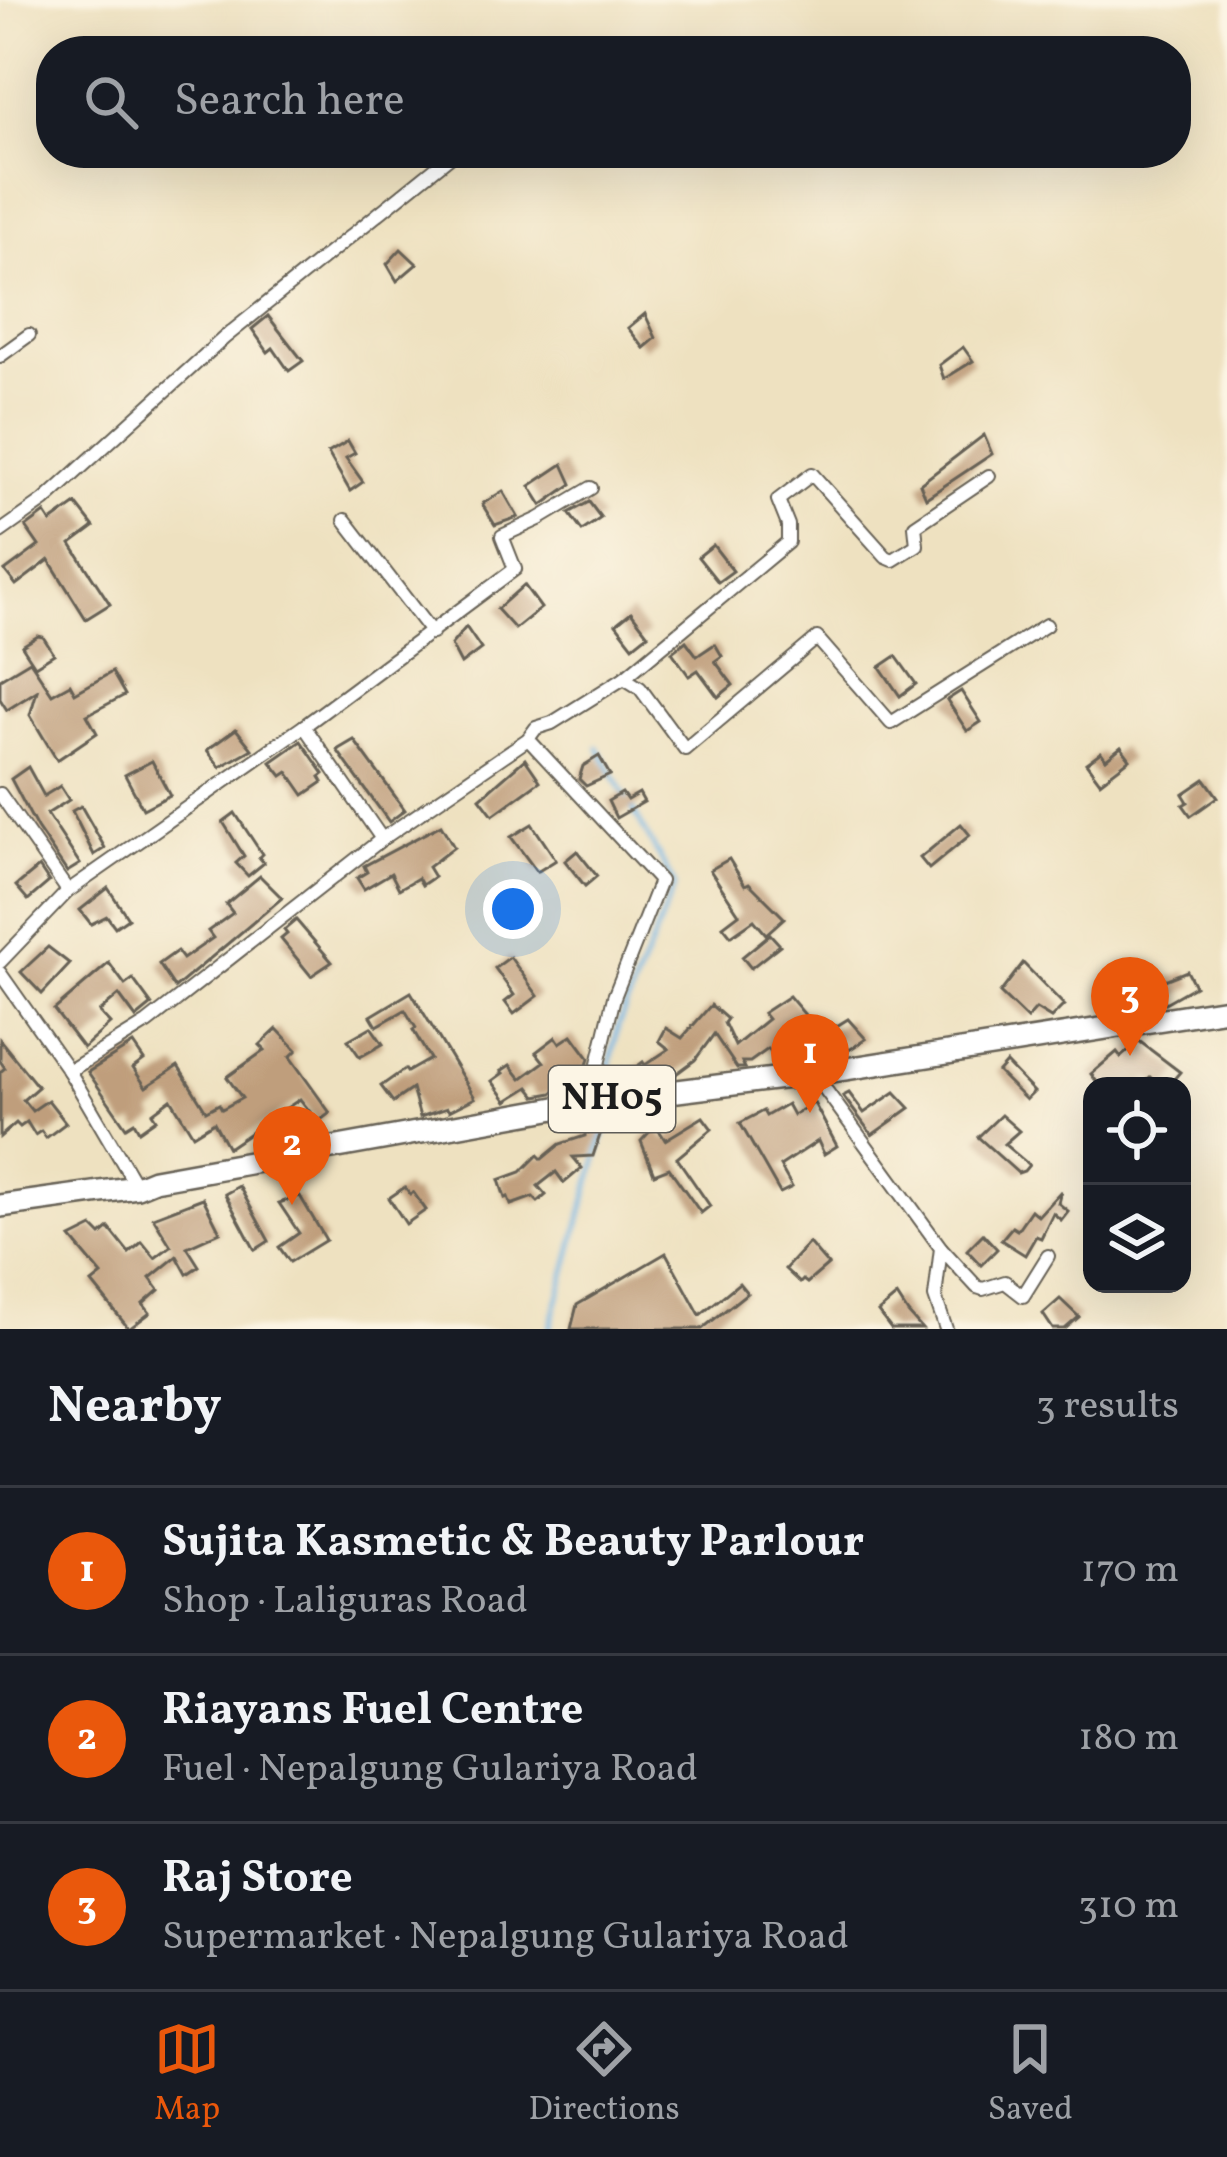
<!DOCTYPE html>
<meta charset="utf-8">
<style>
body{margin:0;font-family:Vollkorn,serif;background:#20242c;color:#f1f3f6}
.controls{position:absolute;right:36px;bottom:36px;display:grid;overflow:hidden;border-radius:24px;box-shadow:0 12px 48px #0002}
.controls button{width:108px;height:108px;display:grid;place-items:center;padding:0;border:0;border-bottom:3px solid #363941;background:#171b24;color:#f1f3f6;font:60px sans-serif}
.you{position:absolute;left:513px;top:909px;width:42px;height:42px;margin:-30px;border:9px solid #fff;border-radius:50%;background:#1a73e8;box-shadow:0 0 0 18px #1a73e833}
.badge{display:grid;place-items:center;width:78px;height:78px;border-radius:50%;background:#ea580c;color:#fff;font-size:39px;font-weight:700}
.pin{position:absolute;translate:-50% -99px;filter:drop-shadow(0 3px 6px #0008)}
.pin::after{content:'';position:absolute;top:63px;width:42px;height:36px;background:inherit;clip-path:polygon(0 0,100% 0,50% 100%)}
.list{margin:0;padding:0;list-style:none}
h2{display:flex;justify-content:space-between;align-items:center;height:156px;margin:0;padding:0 48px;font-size:51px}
h2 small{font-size:39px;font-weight:400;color:#9ea1a6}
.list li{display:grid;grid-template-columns:78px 1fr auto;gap:36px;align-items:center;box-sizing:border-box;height:168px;padding:0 48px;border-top:3px solid #363941}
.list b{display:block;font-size:45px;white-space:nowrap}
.list p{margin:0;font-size:39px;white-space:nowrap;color:#9ea1a6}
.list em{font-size:39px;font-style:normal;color:#9ea1a6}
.icon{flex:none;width:66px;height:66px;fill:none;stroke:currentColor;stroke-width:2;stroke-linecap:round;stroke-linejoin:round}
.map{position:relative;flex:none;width:1227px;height:1329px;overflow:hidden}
.search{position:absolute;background:#171b24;box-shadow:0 12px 48px #0002;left:36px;right:36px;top:36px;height:132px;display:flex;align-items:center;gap:30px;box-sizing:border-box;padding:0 42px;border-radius:48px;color:#9ea1a6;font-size:45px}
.sheet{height:660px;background:#171b24}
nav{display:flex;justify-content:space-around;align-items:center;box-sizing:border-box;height:168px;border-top:3px solid #363941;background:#171b24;font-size:33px;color:#9ea1a6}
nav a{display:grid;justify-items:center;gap:6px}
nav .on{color:#ea580c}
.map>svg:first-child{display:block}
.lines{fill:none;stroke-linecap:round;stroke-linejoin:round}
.stream{stroke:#6db4e4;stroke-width:4.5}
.building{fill:#bf9e7b}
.minor-casing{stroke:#666155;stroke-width:16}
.primary-casing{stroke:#666155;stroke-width:26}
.minor{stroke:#fff;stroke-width:12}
.primary{stroke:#fff;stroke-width:21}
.labels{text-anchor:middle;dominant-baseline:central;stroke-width:9;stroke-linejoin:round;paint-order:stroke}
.shield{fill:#fcf5e5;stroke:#5f5d58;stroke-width:3}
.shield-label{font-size:39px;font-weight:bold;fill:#1c1c1c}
</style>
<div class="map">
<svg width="1227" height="1329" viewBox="0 0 1227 1329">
<rect width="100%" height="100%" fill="#fcf5e5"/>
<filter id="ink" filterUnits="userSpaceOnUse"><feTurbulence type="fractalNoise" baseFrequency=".00833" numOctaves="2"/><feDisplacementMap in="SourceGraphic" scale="24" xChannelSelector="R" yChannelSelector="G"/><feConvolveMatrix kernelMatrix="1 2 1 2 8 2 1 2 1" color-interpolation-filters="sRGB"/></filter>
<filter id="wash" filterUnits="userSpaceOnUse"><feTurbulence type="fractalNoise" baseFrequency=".004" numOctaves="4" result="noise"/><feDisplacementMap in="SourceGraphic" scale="48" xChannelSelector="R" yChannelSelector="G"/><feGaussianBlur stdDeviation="2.7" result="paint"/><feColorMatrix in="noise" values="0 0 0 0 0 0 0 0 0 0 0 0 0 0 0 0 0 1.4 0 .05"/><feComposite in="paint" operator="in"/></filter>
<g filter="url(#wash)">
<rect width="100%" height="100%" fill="#eee1c0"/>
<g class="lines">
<g class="stream">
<polyline points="598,747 675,885 618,1026 605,1091"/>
<polyline points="550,1329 607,1122"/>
</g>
</g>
<g id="blocks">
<g class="building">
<polygon points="401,249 417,264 397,281 387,264"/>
<polygon points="645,314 656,338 644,348 628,328"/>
<polygon points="268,316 303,361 289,371 273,348 268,352 252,329"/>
<polygon points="963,347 973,361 944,379 939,365"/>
<polygon points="984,435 992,454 926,498 920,484"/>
<polygon points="348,441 355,453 346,458 363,482 350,491 328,453"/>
<polygon points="563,464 572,484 542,505 530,486"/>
<polygon points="503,491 518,517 495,525 482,504"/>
<polygon points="589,502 601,518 582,531 569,513"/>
<polygon points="76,504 94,527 71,544 110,604 86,619 49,560 16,585 5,571 39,546 26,527 45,513 51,522"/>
<polygon points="713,545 733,571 718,582 698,557"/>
<polygon points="524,585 541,608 515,629 497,609"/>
<polygon points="631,612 648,634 633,646 616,624"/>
<polygon points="466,627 481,649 461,664 451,645"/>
<polygon points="38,636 43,637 54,654 35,666 22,646"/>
<polygon points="686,641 697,656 715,644 722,656 715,661 733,685 718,697 698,670 689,676 672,652"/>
<polygon points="896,656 916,684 900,696 880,667"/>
<polygon points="30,661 52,694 70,684 75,693 112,672 125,695 87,715 97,733 57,760 30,715 37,691 7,710 0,699 0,679"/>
<polygon points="961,691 981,722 967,731 947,700"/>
<polygon points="236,729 252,749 220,767 207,750"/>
<polygon points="354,740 405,810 389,822 337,750"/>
<polygon points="301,741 324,774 320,777 323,782 304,795 288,772 282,776 271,762"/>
<polygon points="1121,747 1130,759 1100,782 1086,763 1101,752 1106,759"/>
<polygon points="599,756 610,775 586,786 579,779 583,766"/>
<polygon points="525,759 540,781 493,815 480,798"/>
<polygon points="152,761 170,795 143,809 125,775"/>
<polygon points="28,767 44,796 60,786 69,800 47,814 80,864 67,872 37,828 11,779"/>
<polygon points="1205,779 1218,797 1191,816 1183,805 1188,802 1183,794"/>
<polygon points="622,793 627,800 639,793 644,802 616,818 608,801"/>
<polygon points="81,806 105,848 94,855 72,811"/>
<polygon points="235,813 262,854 259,857 264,863 248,876 236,863 244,856 223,822"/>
<polygon points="532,824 556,860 537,872 511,837"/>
<polygon points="961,824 970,835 929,869 920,858"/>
<polygon points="441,825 454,847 428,867 434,877 422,885 418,878 399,889 391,873 364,889 357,878 367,872 364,866"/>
<polygon points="577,851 597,876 585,886 565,861"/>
<polygon points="729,859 745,885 749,883 784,918 766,934 754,920 731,936 723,926 739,914 710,870"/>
<polygon points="39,867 49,882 28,900 16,886"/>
<polygon points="260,876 282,898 175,988 159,964 177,951 183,959 213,938 208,931 233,913 226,904"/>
<polygon points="108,888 128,918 115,927 107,916 91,924 80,910"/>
<polygon points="296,920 332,962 311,976 281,939 287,934 284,930"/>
<polygon points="770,934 780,945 751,968 742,957"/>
<polygon points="48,947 70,964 42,994 21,972"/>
<polygon points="510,957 538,996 514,1014 505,1002 514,995 495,968"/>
<polygon points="109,963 125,985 133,979 152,1005 136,1018 119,995 99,1012 110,1024 83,1048 54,1010"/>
<polygon points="1023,963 1064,1005 1051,1018 1036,1009 1027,1019 1000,993"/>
<polygon points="1187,971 1195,986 1165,1003 1160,994 1153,998 1147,987"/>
<polygon points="411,992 475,1098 449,1111 447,1108 420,1117 412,1089 393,1102 381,1086 405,1069 407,1072 430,1059 413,1030 416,1028 405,1010 377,1026 371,1016"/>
<polygon points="789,996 822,1035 848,1019 866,1039 849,1050 841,1038 797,1054 787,1041 772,1054 768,1049 750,1062 742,1062 745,1068 737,1068 714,1034 695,1060 672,1077 665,1073 646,1080 643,1076 627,1082 623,1077 643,1062 645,1065 669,1049 659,1041 666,1028 682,1038 711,1005 727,1019 724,1023 735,1046 768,1019 763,1013"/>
<polygon points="371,1027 383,1044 360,1057 348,1040"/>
<polygon points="277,1029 297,1050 290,1057 330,1113 318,1122 300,1099 228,1148 214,1122 193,1135 171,1099 152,1113 156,1119 139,1131 134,1122 126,1127 88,1072 133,1044 144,1060 133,1068 146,1087 178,1066 206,1111 219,1104 222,1109 242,1098 227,1077 265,1050 260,1045"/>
<polygon points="572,1035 589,1058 586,1069 552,1093 536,1096 529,1087 507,1101 492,1081 503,1073 501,1071 510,1065 521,1079 544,1062 536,1052 556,1037 560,1043"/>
<polygon points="0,1040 38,1087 23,1100 32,1111 48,1100 66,1123 46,1138 41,1131 35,1135 27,1122 20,1127 16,1123 0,1137 0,1072 5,1068 0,1061"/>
<polygon points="1139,1041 1180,1072 1168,1086 1160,1086 1150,1077 1140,1086 1100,1086 1091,1074 1117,1052 1121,1057"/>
<polygon points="1006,1063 1034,1092 1026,1100 998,1072"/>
<polygon points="895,1092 910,1108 872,1135 843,1096 849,1093 864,1113"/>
<polygon points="814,1103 837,1146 824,1154 818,1141 780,1166 792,1187 780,1193 740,1123 763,1111 766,1116 787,1104 793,1115"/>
<polygon points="1001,1115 1019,1131 1004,1144 1029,1165 1024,1171 1018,1173 978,1137"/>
<polygon points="703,1117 712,1129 677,1158 710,1206 701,1213 669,1168 654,1174 641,1141 656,1125 665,1140"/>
<polygon points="601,1132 593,1156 573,1157 582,1168 564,1183 556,1172 538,1186 546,1195 538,1202 533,1197 511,1205 508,1197 505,1198 499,1180 521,1172 538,1155 542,1159 560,1144 585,1136 585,1133"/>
<polygon points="239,1186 269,1241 255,1250 225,1194"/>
<polygon points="405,1187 410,1194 413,1192 426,1210 406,1224 389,1198"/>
<polygon points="1061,1191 1058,1203 1068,1211 1061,1220 1053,1213 1041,1238 1036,1236 1025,1255 1001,1240 1012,1227 1017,1230 1031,1210 1038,1216"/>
<polygon points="300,1196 326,1240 290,1262 279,1247 299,1233 279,1203"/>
<polygon points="203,1198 220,1232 187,1247 199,1266 187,1274 177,1256 150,1278 159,1290 143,1304 150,1313 129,1329 92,1283 102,1275 71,1238 93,1227 101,1235 109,1228 129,1253 142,1242 155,1258 171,1246 153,1217"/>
<polygon points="983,1234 997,1249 981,1265 967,1250"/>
<polygon points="809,1243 828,1265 807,1283 803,1280 800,1283 785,1269"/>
<polygon points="666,1253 700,1315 739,1283 747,1293 702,1329 571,1329 577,1305"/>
<polygon points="897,1296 908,1313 922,1329 891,1329 878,1312"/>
<polygon points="1060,1299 1079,1317 1065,1329 1053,1329 1043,1314"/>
</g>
</g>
</g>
<g filter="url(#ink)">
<use href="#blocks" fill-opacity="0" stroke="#666155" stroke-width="3"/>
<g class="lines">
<defs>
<g id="minor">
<polyline points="556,51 560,47"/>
<polyline points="0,356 29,335"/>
<polyline points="345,520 432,633"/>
<polyline points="0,532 44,501 224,338 454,153"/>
<polyline points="624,678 640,688 685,749 817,638 891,723 1046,625"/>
<polyline points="304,726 515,569 502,536 539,519 591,488"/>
<polyline points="528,739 536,728 552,723 624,678 788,542 788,525 778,500 812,474 886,557 893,560 917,545 915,526 989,476"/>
<polyline points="0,794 68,891"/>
<polyline points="0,962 68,891 304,726 382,839 528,739 660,881 614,997 589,1102"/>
<polyline points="0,973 69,1071 137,1187"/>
<polyline points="69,1071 147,1023 382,839"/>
<polyline points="814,1074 941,1248 935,1297 946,1329"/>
<polyline points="941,1248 977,1287 983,1289 1005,1282 1023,1296 1048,1256"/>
</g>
<polyline id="primary" points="0,1206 137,1187 154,1180 589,1102 814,1074 1227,1009"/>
</defs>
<use href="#minor" class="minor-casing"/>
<use href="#primary" class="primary-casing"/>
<use href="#minor" class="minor"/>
<use href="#primary" class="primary"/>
</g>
</g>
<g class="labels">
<rect class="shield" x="549" y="1066" width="126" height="66" rx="9"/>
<g class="shield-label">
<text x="612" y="1099">NH05</text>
</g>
</g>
</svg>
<div class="controls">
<button><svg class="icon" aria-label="locate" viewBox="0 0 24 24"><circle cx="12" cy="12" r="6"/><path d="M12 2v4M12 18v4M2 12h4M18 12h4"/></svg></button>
<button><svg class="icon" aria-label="layers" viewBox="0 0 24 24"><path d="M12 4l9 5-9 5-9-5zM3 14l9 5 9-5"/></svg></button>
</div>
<div class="you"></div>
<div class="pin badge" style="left:810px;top:1113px">1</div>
<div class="pin badge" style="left:292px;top:1205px">2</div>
<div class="pin badge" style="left:1130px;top:1056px">3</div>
<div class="search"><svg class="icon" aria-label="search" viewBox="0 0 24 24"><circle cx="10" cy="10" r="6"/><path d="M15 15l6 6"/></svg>Search here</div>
</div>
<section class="sheet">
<h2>Nearby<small>3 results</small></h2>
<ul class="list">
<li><span class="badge">1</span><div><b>Sujita Kasmetic &amp; Beauty Parlour</b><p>Shop · Laliguras Road</p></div><em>170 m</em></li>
<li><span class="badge">2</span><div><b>Riayans Fuel Centre</b><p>Fuel · Nepalgung Gulariya Road</p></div><em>180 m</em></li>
<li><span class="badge">3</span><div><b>Raj Store</b><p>Supermarket · Nepalgung Gulariya Road</p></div><em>310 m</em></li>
</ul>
</section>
<nav>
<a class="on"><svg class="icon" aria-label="map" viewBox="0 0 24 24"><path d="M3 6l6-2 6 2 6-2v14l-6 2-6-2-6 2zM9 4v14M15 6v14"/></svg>Map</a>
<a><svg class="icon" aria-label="directions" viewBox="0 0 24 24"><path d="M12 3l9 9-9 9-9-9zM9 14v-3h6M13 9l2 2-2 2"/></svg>Directions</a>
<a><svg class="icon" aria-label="saved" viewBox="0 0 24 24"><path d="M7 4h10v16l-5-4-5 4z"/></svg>Saved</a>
</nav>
